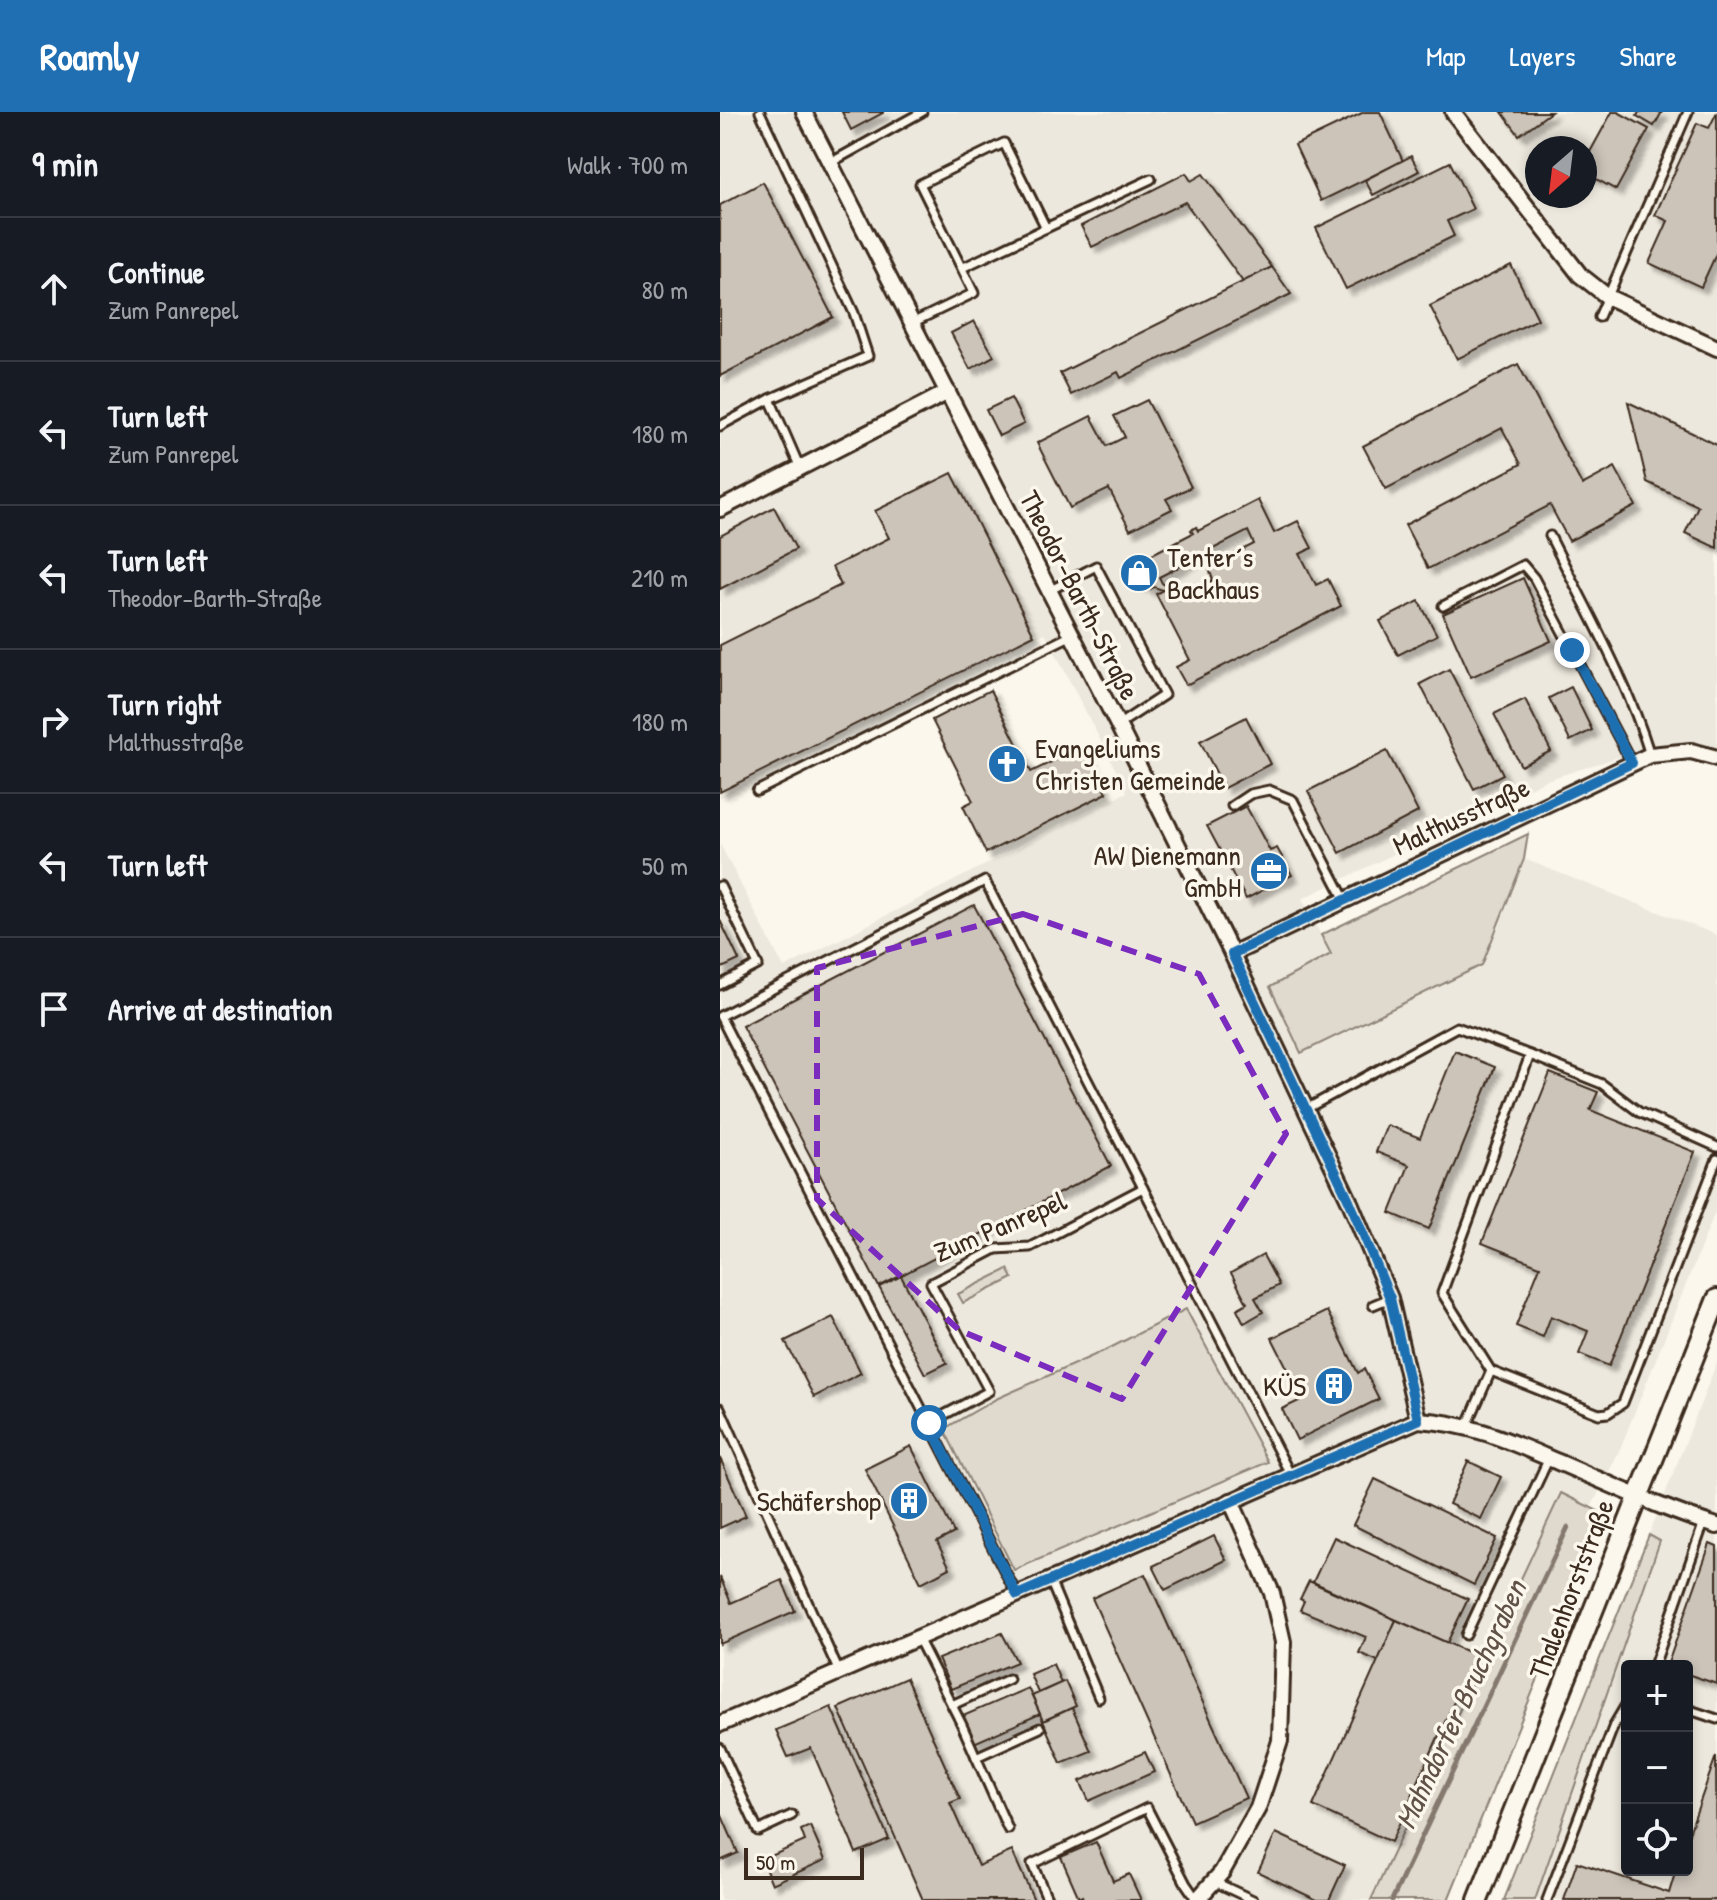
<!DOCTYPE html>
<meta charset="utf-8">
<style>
body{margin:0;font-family:"Patrick Hand",sans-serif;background:#242831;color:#f1f3f6}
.controls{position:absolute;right:24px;bottom:24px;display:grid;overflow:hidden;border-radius:8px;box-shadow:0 4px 12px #0003}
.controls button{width:72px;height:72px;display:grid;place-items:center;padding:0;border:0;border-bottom:2px solid #363941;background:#171b24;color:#f1f3f6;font:40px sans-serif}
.compass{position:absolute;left:805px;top:24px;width:72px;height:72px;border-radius:50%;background:#171b24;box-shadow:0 4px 12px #0003;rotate:208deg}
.scale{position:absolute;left:24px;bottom:20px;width:120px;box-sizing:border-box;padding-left:8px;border:4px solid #3b2a1e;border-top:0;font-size:22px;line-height:28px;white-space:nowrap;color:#3b2a1e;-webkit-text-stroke:6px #fbf7ec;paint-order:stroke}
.stop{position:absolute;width:24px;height:24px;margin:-18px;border:6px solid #1f6fb2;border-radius:50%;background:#fff}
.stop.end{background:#1f6fb2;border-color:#fff;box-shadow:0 2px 8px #0008}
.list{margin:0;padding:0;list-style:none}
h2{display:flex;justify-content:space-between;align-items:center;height:104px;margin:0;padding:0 32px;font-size:34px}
h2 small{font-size:26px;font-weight:400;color:#9ea1a6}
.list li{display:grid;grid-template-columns:52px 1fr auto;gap:24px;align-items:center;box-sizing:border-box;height:144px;padding:0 32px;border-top:2px solid #363941}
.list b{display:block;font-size:30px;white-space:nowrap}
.list p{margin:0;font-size:26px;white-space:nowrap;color:#9ea1a6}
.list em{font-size:26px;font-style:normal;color:#9ea1a6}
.icon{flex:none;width:44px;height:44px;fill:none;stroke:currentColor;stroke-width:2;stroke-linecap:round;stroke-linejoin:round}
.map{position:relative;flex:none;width:997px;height:1788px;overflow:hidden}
header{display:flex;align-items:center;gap:48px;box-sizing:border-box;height:112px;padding:0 40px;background:#1f6fb2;color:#fff}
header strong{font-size:38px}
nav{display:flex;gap:44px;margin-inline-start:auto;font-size:28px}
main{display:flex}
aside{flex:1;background:#171b24}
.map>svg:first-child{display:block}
.built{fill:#ede8dd;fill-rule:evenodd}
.green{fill:#dfd9ce;stroke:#8d8276;stroke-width:2}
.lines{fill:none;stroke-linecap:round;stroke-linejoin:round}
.stream{stroke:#85796d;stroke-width:5}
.building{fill:#ccc4b9;stroke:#3b2a1e;stroke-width:2;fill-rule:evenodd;filter:url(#shadow)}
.lane-casing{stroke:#3b2a1e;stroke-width:13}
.street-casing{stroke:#3b2a1e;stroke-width:20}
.secondary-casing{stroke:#3b2a1e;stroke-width:24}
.lane{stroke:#fbf7ec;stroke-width:7}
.street{stroke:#fbf7ec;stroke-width:14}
.secondary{stroke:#fbf7ec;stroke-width:18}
.route{stroke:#1f6fb2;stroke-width:10}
.marked{fill:none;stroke:#7b2cbf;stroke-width:6;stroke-dasharray:16 10;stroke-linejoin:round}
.labels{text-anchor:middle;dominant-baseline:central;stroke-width:7;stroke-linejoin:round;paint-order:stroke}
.poi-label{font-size:28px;fill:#3b2a1e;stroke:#fbf7ec;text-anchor:end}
.street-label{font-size:28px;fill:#3b2a1e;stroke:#fbf7ec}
.water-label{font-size:30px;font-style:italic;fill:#605246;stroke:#fbf7ec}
</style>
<header>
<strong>Roamly</strong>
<nav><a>Map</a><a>Layers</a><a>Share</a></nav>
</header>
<main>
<aside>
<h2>9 min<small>Walk · 700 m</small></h2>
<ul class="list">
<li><svg class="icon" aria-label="ahead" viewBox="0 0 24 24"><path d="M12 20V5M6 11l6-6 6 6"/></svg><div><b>Continue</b><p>Zum Panrepel</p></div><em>80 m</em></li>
<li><svg class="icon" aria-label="left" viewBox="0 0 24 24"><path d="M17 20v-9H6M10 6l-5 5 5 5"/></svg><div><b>Turn left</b><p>Zum Panrepel</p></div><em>180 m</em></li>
<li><svg class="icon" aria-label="left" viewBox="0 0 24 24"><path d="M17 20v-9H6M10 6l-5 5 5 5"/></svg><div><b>Turn left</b><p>Theodor-Barth-Straße</p></div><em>210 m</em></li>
<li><svg class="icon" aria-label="right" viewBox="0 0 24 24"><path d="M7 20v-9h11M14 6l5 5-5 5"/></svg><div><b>Turn right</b><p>Malthusstraße</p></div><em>180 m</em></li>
<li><svg class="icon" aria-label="left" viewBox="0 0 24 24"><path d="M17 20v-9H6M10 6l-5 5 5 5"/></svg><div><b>Turn left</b></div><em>50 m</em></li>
<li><svg class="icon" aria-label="arrive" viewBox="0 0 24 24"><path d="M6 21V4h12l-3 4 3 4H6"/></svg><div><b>Arrive at destination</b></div></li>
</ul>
</aside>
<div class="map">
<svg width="997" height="1788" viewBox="0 0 997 1788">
<defs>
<filter id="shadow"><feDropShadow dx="6" dy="6" stdDeviation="2" flood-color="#0004"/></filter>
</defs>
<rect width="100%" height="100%" fill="#fbf7ec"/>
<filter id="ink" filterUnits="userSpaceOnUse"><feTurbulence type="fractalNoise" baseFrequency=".0125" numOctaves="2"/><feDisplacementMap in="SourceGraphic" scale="16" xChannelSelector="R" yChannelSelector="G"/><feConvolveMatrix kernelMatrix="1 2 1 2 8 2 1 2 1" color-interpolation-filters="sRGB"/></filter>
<g filter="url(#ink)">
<g class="built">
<path d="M0 0H997V639L970 630 931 635 826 668 582 787 611 842 550 875 582 940 762 853 804 747 997 823V1095L900 1337 871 1396 841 1382 651 1788H0V732L64 856 407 680 325 521 0 686ZM817 36H865V84H817ZM466 1198 295 1458 276 1287 388 1237Z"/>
<path d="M997 1250V1788H815L940 1430 929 1423ZM907 1554H967V1758H907Z"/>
</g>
<g class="green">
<polygon points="808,722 804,747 762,853 581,941 550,875 611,842 601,823"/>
<polygon points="288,1157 293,1166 243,1191 238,1182"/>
<polygon points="466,1197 548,1350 294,1458 224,1317 276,1287 388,1237"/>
<path d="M841 1381 884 1402C869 1435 851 1457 847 1495L728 1788H651Z"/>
<polygon points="929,1423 940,1429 815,1788 784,1788"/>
</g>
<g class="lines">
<polyline class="stream" points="672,1788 848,1415"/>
</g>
<g class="building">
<polygon points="122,0 163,0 163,1 131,18"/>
<polygon points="644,0 660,0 683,49 601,89 575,33"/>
<polygon points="782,0 831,0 799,23"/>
<polygon points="892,0 898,0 929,17 896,78 865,61 865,49"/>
<polygon points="919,0 942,0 934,14 917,4"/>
<polygon points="997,0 997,140 981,175 929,151 948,109 935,103 977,11 989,16"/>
<polygon points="691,44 699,59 653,83 645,68"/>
<polygon points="730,50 753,97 727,109 734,124 626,177 596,116"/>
<polygon points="466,61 471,69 483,62 552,155 523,170 465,90 372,135 361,114"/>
<polygon points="43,70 113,205 0,264 0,93"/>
<polygon points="791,153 818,207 737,247 710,194"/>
<polygon points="552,155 571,182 401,266 398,260 351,283 340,261"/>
<polygon points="254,209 274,244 250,257 231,221"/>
<polygon points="798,252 862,373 895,355 916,394 849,429 830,393 708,457 685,413 801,352 782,316 666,377 643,334"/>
<polygon points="291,286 304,312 279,324 266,298"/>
<polygon points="427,288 471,375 446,387 452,397 410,418 389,377 350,396 317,331 371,304 387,334 405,325 394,304"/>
<polygon points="908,290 997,333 997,436 965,421 978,394 927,370"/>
<polygon points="232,361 314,523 0,680 0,533 121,473 112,455 169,426 155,399"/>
<path d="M538 388 554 421 578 409 592 436 580 442 596 473 608 467 621 494 466 573 456 555 470 548 436 482 443 478 434 475 428 478 425 472 420 474 409 454 473 421 471 418 476 415 478 419ZM528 419 534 432 495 452 489 439ZM484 442 493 468 462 484 442 471 439 465Z"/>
<polygon points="54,395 76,437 0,477 0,424"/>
<polygon points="803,466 831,529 751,565 723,502"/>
<polygon points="699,489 717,523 678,543 660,509"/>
<polygon points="729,557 783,662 754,677 700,572"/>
<polygon points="851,575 872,618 850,629 829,586"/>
<polygon points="270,578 311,660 364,634 387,681 266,741 243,694 253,689 212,608"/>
<polygon points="805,587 831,639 801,654 774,602"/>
<polygon points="526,605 550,652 504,676 480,629"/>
<polygon points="667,639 698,700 620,741 588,679"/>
<polygon points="526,694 550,739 557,736 572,763 526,787 487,714"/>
<polygon points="254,793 391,1054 159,1175 22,914"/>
<polygon points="0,808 19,848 0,857"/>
<polygon points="735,939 775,955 709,1117 670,1101 689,1053 656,1040 667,1013 700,1026"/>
<polygon points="830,961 878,980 870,998 975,1040 889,1254 859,1242 868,1219 831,1204 823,1225 796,1214 820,1154 762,1131"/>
<polygon points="543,1143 559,1173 535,1186 543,1200 524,1211 517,1197 527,1191 511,1161"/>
<polygon points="181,1164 227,1251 205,1262 159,1175"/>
<polygon points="607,1199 638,1261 644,1257 659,1287 577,1328 562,1297 583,1287 552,1226"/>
<polygon points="113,1205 141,1261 94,1285 65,1229"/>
<polygon points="191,1334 234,1421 217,1430 230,1456 201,1471 145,1357"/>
<polygon points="0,1346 26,1404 0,1416"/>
<polygon points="748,1349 781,1365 761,1407 729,1392"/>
<polygon points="655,1367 777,1426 754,1473 633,1413"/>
<polygon points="494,1424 506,1448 445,1478 433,1454"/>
<polygon points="614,1425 748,1487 727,1531 593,1470"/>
<polygon points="990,1432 997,1435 997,1572 967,1562 967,1554 947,1554"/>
<polygon points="425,1462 526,1686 472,1710 372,1486"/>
<polygon points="0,1465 11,1491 62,1468 75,1499 0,1532"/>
<polygon points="589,1469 676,1508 658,1549 639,1541 646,1525 580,1498 584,1489 580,1487"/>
<polygon points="676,1508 755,1543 671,1730 593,1694"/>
<polygon points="282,1521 297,1550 231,1577 218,1547"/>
<polygon points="333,1552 341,1571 318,1581 310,1562"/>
<polygon points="186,1566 240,1687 230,1691 258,1754 292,1739 314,1788 203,1788 118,1596"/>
<polygon points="345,1569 356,1594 323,1609 312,1584"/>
<polygon points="308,1576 320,1602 254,1631 243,1604"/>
<polygon points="111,1595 169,1727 136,1741 91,1636 68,1645 56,1618"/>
<polygon points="352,1596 371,1639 341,1651 323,1609"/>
<polygon points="425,1640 434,1660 369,1689 360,1669"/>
<polygon points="996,1644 997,1788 844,1788 857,1750 949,1781 956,1758 967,1758 967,1727"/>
<polygon points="0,1699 18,1741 0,1749"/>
<polygon points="90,1714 105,1748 52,1772 42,1748 85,1729 81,1718"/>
<polygon points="556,1721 625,1753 609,1788 597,1788 538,1760"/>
<polygon points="376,1730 393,1769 409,1762 421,1788 364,1788 362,1784 359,1786 341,1745"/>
</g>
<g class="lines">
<defs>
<g id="lane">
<polyline points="40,0 134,201 148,244 50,287"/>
<polyline points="110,51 202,0"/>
<polyline points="326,116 431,67"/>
<polyline points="879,205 968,0"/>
<polyline points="192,211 254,181 200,72 284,31 326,116 242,156"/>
<polyline points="0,314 50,287 80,356"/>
<path d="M830 424C865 495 907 567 930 643"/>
<polyline points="329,479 376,454 444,583 398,613"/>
<polyline points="723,494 803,453 814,466 912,651"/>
<polyline points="37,679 352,523"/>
<polyline points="512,694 530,682 549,678 573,688 625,788"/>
<polyline points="0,774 38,853 0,873"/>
<polyline points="586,997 737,915 810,943"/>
<polyline points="997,1035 919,1000 882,972 810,943 722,1181 771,1259 879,1302 888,1301 903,1291 997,1047"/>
<polyline points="653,1193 670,1186"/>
<polyline points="0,1296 119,1560"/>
<polyline points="209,1311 269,1279 211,1171 276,1137 310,1135 423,1076 570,1362"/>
<polyline points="747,1314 771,1259"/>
<polyline points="330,1468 379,1586"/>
<polyline points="297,1483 0,904 265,769 423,1076"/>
<polyline points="746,1523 829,1346"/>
<polyline points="198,1526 241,1611 288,1717"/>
<polyline points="934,1554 984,1410"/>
<polyline points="232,1593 289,1567"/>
<polyline points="967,1597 997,1607"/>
<polyline points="0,1636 38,1719 72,1703"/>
<polyline points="256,1645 320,1616"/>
<polyline points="493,1769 533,1788"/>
<polyline points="328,1788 312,1752 427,1696 466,1772 477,1788"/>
<polyline points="827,1788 894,1613 907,1591"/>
</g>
<g id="street">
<polyline points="84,0 398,613 512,842 629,1088 670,1186 698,1308"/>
<polyline points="733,0 860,163 888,185 997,236"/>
<polyline points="0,397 228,280"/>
<polyline points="512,842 930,643 971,639 997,646"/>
<path d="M0 1612 698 1308C751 1311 789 1329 838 1350 890 1372 942 1397 997 1414"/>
<polyline points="477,1788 502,1760 538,1696 560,1629 563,1530 552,1481 511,1389"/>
</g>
<polyline id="secondary" points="758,1788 997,1187"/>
</defs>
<use href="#lane" class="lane-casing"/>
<use href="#street" class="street-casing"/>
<use href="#secondary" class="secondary-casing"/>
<use href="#lane" class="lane"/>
<use href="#street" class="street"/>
<use href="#secondary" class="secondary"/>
</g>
</g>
<g class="lines" filter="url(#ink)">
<polyline class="route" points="209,1311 297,1483 698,1308 670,1186 629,1088 512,842 912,651 852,538"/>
</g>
<path class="marked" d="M303 802 479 862 566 1022 402 1287 239 1218 97 1087V856Z"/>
<defs>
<symbol id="shop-disc" viewBox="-11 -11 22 22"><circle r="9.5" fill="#1f6fb2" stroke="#fbf7ec"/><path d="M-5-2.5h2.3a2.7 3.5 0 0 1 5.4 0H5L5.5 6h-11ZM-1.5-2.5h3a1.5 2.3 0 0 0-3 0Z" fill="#fff"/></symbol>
<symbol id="church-disc" viewBox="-11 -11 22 22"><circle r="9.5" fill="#1f6fb2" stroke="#fbf7ec"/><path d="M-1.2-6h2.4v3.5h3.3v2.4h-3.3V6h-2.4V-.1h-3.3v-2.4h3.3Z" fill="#fff"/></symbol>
<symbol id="office-disc" viewBox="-11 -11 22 22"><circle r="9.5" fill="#1f6fb2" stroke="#fbf7ec"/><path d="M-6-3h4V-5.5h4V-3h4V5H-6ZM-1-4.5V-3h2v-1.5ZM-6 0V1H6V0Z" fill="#fff"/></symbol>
<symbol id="building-disc" viewBox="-11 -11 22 22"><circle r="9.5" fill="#1f6fb2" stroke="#fbf7ec"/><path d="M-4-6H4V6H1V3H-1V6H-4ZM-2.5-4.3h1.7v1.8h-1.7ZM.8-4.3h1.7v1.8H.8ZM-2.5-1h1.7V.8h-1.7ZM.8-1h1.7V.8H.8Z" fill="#fff"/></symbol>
</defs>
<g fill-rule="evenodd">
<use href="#shop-disc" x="397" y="439" width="44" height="44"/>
<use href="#church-disc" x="265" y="630" width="44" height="44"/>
<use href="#office-disc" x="527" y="737" width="44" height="44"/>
<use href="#building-disc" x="592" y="1252" width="44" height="44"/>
<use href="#building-disc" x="167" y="1367" width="44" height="44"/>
</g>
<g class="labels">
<g class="poi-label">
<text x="447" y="445" text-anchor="start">Tenter´s<tspan x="447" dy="32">Backhaus</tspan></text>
<text x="315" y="636" text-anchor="start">Evangeliums<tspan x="315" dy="32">Christen Gemeinde</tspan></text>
<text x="521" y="743">AW Dienemann<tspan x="521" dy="32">GmbH</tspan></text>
<text x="586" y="1274">KÜS</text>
<text x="161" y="1389">Schäfershop</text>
</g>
<g class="street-label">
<text transform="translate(360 483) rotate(63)">Theodor-Barth-Straße</text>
<text transform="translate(741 704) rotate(-25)">Malthusstraße</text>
<text transform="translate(280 1114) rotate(-23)">Zum Panrepel</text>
<text transform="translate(851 1477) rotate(-69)">Thalenhorststraße</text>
</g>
<g class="water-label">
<text transform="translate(740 1592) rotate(-65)">Mahndorfer Bruchgraben</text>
</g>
</g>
</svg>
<div class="controls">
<button>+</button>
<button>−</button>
<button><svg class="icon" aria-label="locate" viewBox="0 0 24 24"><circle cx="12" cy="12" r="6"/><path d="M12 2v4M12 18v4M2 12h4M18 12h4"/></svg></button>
</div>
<svg class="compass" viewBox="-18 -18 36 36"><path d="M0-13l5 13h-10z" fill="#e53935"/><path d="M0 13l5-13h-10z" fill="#9ea1a6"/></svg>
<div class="scale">50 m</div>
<div class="stop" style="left:209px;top:1311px"></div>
<div class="stop end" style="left:852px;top:538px"></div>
</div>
</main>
